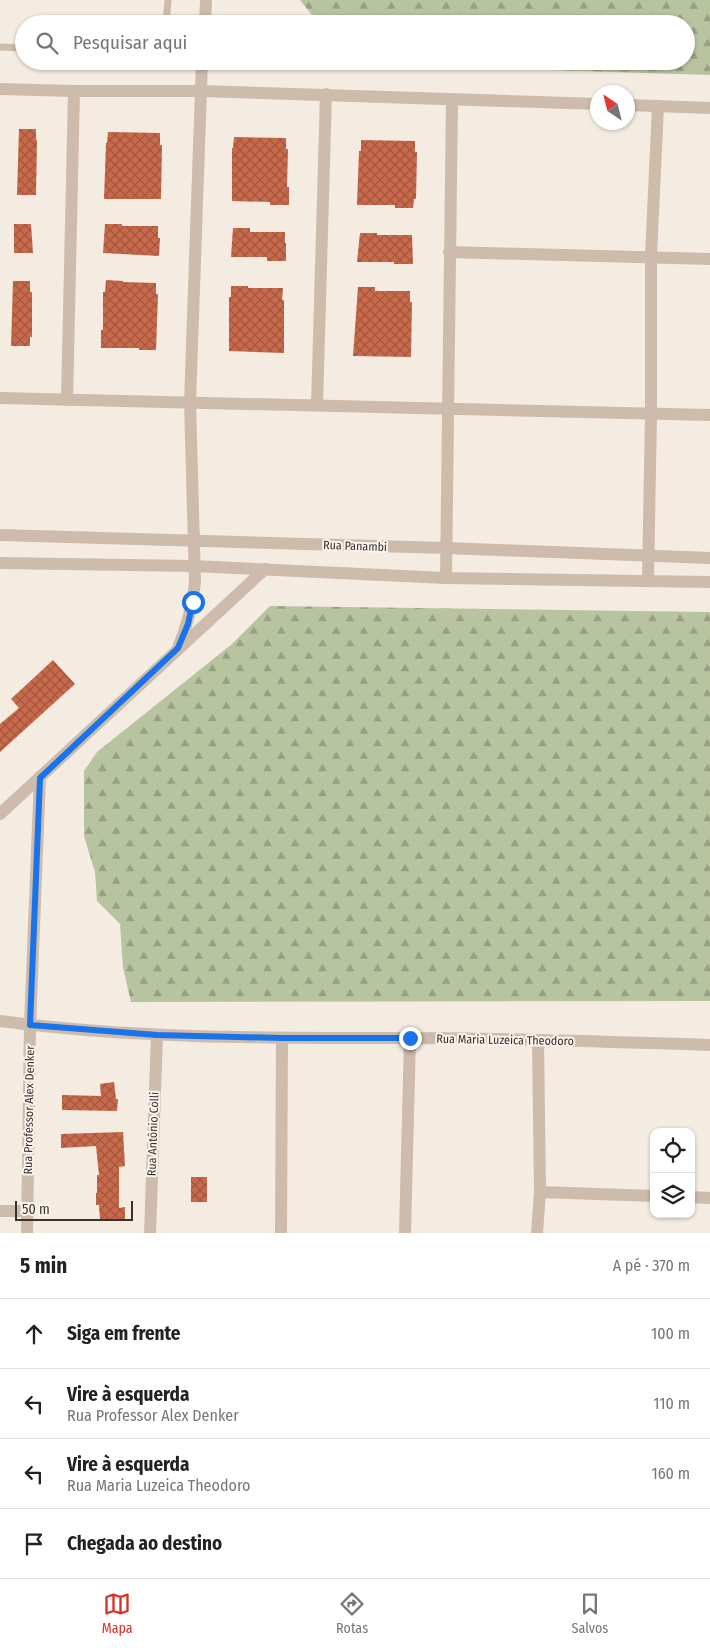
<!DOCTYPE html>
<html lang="pt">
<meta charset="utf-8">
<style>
body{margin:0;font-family:"Fira Sans Condensed",sans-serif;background:#f2f2f2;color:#222}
.controls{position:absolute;right:15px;bottom:15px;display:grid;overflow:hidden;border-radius:10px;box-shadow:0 1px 4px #0004}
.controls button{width:45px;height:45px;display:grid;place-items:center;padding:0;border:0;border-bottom:1px solid #e0e0e0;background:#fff;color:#222;font:25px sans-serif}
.compass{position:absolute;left:590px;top:85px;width:45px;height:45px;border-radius:50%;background:#fff;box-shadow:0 1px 4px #0004;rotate:325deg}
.scale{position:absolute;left:15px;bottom:12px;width:118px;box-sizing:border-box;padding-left:5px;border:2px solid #3b302b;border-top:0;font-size:14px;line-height:18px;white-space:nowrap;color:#3b302b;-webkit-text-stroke:4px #fbf5ee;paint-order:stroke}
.stop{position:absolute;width:15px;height:15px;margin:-11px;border:4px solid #1a73e8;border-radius:50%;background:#fff}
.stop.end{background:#1a73e8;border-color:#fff;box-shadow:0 1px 5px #0008}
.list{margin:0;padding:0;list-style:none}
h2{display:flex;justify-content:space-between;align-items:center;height:65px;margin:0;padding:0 20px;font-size:21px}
h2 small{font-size:16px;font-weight:400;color:#767676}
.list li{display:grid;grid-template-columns:32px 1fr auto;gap:15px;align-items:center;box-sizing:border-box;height:70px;padding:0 20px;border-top:1px solid #e0e0e0}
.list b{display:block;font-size:19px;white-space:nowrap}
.list p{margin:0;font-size:16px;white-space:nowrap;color:#767676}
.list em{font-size:16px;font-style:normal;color:#767676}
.icon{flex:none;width:28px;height:28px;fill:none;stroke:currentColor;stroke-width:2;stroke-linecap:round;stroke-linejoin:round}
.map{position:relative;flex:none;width:710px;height:1233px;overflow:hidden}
.search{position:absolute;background:#fff;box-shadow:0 1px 4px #0004;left:15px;right:15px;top:15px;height:55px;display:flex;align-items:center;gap:12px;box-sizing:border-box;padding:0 18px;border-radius:28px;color:#767676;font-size:19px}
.sheet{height:345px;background:#fff}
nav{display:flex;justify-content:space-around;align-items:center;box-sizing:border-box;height:70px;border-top:1px solid #e0e0e0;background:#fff;font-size:14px;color:#767676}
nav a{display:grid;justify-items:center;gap:2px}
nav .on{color:#d93025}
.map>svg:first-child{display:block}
.forest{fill:url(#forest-firs)}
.building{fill:url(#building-cross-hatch)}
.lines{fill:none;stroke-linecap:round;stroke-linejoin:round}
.service{stroke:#cdbbac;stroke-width:7}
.minor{stroke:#cdbbac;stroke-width:12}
.route{stroke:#1a73e8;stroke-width:6}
.labels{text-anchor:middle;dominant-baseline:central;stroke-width:4;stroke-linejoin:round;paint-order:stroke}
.street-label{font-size:12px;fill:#3b302b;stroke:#fbf5ee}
</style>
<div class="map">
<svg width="710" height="1233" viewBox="0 0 710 1233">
<defs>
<pattern id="forest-firs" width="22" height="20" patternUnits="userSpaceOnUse" patternTransform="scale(1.25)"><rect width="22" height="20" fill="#b8c4a0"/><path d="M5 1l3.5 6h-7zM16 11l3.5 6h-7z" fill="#97a083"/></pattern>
<pattern id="building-cross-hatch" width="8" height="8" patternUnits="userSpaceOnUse" patternTransform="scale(1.25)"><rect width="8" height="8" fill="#c8694b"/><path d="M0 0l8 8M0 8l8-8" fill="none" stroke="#a4573f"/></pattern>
</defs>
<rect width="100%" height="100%" fill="#f4ebe1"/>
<g class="forest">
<polygon points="300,0 710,0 710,75 352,64 349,61 686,61 686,24 319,24"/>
<polygon points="270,606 710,612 710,1001 131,1002 123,968 120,924 97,901 95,872 84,836 84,771 97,752 232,644"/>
</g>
<g class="building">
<polygon points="19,129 36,129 36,140 37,140 36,195 17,195"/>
<polygon points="108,132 160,133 160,145 162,145 161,199 104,199 106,143 107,143"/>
<polygon points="234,137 286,138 286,149 288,149 287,187 289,187 289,205 270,205 270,202 232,201 232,148 233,148"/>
<polygon points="361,140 415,141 415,152 417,152 416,199 414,199 413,208 395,208 395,205 357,205 359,151 361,151"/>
<polygon points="14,224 31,224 33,253 14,253"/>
<polygon points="105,224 122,224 122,226 158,226 158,238 160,238 159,256 103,253"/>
<polygon points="233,228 250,228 250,232 285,232 285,243 286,243 286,261 267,261 267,257 231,257"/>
<polygon points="360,233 377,233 377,235 412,235 413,264 394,264 394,262 357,262"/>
<polygon points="106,280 123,281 123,282 156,283 156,294 158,294 156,350 139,350 139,348 101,348 101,330 103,330 103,292 105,292"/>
<polygon points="13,281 30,281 30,292 32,292 32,337 30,337 30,346 11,346"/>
<polygon points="231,286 248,286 248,288 283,288 282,300 284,300 284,353 229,351 229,297 231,297"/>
<polygon points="358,287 375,287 375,291 410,291 410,302 412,302 411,357 353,356"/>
<polygon points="53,660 75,684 0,752 0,724 19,708 11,699"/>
<polygon points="114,1082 116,1099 118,1099 117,1111 62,1110 62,1095 101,1096 100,1084"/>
<polygon points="123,1132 125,1166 119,1167 119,1208 125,1207 125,1219 100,1220 99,1205 96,1205 96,1193 97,1193 97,1175 99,1175 96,1146 61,1148 61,1134"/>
<rect x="191" y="1177" width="16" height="25"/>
</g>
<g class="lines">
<g class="service">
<polyline points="166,24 168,0"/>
<polyline points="0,47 24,48"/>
</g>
<g class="minor">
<polyline points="205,24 206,0"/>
<polyline points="0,89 74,91 200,91 598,104"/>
<polyline points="628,105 710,108"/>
<polyline points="449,252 710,259"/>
<polyline points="0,398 710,415"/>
<polyline points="67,400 74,91"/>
<polyline points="317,405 326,94"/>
<polyline points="0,535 446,548 710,558"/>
<polyline points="0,563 193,566 446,578 710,582"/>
<polyline points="446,578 452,99"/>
<polyline points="648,580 651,413 651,256 658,106"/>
<path d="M178 648C187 626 193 606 195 582L190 402 202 61"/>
<polyline points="0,814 265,569"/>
<path d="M0 1021C135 1039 272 1038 408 1038 508 1038 609 1042 710 1045"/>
<polyline points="540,1192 654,1196"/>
<polyline points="691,1197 710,1198"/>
<polyline points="0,1211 28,1211"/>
<polyline points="27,1233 30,1025 40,777"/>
<polyline points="150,1233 157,1035"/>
<polyline points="281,1233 282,1038"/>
<polyline points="405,1233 410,1038"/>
<polyline points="537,1233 540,1192 538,1040"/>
</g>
</g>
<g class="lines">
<polyline class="route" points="193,602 188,624 178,648 40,778 30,1025 157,1035 282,1038 410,1038"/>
</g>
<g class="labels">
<g class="street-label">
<text transform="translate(355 546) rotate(2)">Rua Panambi</text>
<text transform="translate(505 1040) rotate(1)">Rua Maria Luzeica Theodoro</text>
<text transform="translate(29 1110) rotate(-89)">Rua Professor Alex Denker</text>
<text transform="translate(153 1134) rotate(-88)">Rua Antônio Colli</text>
</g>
</g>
</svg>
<div class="controls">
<button><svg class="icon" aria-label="locate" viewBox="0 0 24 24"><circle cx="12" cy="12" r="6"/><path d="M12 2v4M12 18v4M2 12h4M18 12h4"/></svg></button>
<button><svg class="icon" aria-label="layers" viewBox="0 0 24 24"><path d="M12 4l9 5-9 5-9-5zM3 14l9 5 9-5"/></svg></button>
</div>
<svg class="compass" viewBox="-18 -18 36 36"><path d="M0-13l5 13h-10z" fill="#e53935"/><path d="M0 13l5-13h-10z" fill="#767676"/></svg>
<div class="scale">50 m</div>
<div class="stop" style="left:193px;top:602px"></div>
<div class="stop end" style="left:410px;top:1038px"></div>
<div class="search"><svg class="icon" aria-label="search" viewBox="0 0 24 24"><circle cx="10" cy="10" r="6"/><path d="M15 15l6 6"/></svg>Pesquisar aqui</div>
</div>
<section class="sheet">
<h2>5 min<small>A pé · 370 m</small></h2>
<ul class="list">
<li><svg class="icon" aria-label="ahead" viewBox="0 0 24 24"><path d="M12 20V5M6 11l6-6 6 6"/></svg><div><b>Siga em frente</b></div><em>100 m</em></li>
<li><svg class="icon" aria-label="left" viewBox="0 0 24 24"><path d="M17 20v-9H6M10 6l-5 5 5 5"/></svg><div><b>Vire à esquerda</b><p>Rua Professor Alex Denker</p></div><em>110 m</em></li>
<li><svg class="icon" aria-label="left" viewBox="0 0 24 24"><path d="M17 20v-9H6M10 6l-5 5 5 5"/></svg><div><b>Vire à esquerda</b><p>Rua Maria Luzeica Theodoro</p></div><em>160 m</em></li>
<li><svg class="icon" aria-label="arrive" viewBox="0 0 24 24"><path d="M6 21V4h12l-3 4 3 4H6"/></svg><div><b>Chegada ao destino</b></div></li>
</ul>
</section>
<nav>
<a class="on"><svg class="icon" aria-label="map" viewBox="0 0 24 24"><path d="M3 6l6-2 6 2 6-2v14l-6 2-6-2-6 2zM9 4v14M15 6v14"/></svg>Mapa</a>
<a><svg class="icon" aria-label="directions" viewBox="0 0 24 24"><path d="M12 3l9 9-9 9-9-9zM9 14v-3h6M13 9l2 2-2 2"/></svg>Rotas</a>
<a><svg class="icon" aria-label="saved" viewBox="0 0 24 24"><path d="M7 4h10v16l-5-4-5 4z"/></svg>Salvos</a>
</nav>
